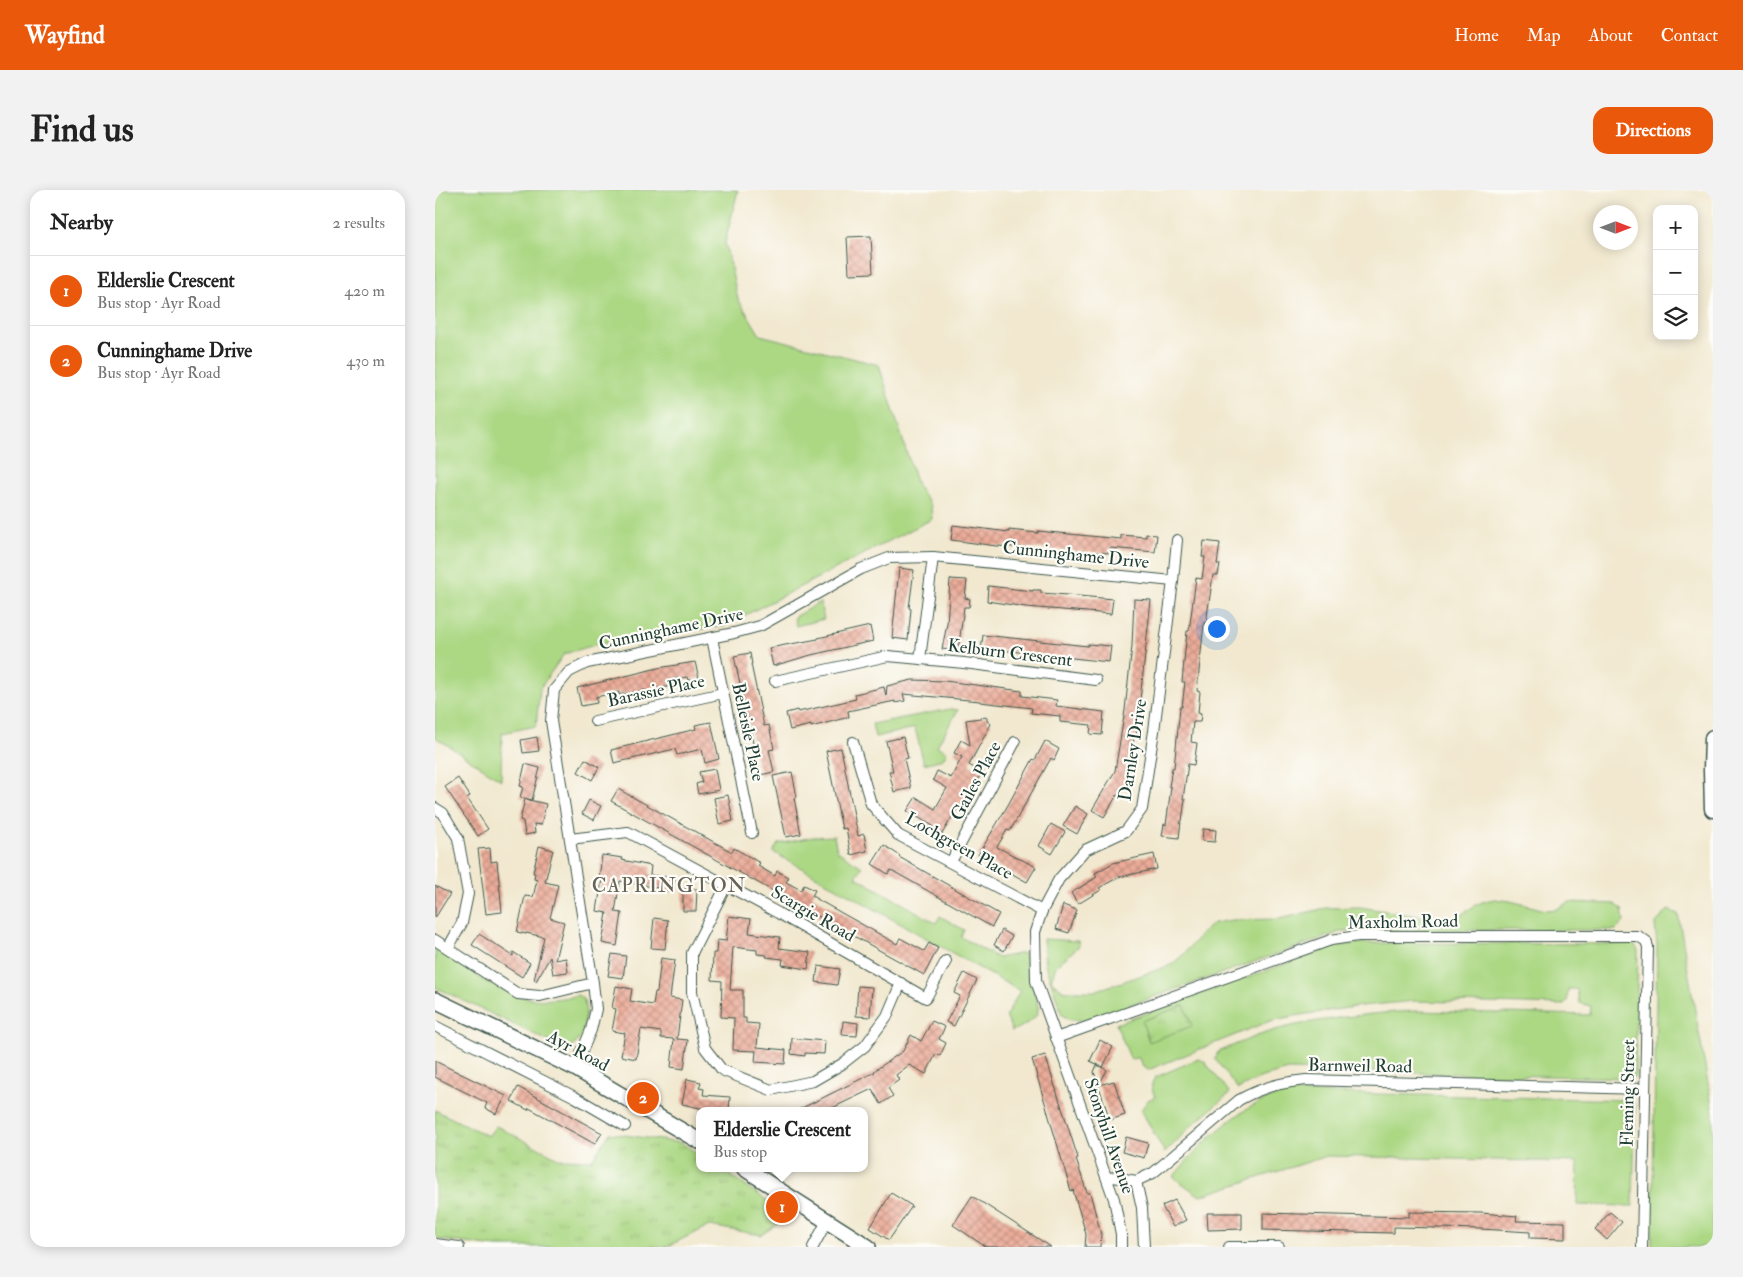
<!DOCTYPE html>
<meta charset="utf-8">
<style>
body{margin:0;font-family:"IM FELL Double Pica",serif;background:#f2f2f2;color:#222}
.controls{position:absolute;right:15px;top:15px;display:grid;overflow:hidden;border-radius:10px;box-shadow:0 2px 12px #0003}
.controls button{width:45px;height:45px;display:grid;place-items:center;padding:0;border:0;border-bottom:1px solid #e0e0e0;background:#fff;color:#222;font:25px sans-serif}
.compass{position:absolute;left:1158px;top:15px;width:45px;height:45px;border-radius:50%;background:#fff;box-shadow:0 2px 12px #0003;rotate:90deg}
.you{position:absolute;left:781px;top:438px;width:18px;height:18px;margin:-12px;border:4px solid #fff;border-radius:50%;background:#1a73e8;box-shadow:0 0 0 8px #1a73e833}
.badge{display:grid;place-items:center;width:32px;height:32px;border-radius:50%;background:#ea580c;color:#fff;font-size:16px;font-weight:700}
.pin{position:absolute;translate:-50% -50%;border:2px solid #fff;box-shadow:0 1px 5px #0006}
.popup{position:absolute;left:261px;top:917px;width:172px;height:65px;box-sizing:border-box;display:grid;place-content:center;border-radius:10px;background:#fff;filter:drop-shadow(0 1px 4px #0005);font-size:16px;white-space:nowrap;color:#767676}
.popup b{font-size:19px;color:#222}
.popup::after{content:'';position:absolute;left:50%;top:100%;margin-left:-10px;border:10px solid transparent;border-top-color:#fff}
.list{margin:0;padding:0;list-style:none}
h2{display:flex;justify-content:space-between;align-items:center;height:65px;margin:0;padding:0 20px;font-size:21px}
h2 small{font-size:16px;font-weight:400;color:#767676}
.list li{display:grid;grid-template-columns:32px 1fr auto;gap:15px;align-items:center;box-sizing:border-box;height:70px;padding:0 20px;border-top:1px solid #e0e0e0}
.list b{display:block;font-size:19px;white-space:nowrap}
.list p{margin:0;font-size:16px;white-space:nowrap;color:#767676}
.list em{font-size:16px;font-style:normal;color:#767676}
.icon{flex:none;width:28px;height:28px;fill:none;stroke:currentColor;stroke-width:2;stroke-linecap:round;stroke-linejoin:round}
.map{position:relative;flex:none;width:1278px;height:1057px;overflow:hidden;border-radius:15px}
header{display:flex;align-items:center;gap:30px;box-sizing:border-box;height:70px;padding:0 25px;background:#ea580c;color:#fff}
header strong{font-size:24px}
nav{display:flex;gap:28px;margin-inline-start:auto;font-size:18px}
.intro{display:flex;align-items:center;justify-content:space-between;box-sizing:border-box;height:120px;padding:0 30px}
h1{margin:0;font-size:35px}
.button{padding:12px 22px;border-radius:15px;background:#ea580c;color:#fff;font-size:18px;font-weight:700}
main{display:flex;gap:30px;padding:0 30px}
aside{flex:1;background:#fff;border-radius:15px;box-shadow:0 2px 12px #0003}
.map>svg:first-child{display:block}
.grass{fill:#acd884;stroke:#668a5c}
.park{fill:url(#park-tufts);stroke:#668a5c}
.building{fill:url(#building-cross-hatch)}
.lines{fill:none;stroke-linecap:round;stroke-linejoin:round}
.minor-casing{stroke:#3e574b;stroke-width:12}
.secondary-casing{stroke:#3e574b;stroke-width:18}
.primary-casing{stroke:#3e574b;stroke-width:19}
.minor{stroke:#fff;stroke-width:10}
.secondary{stroke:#fff;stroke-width:15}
.primary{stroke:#fff;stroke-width:16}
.labels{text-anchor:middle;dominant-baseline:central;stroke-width:4.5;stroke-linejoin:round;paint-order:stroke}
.street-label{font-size:18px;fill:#1f3d34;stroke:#fdfcf7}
.quarter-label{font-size:20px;letter-spacing:1px;fill:#676457;stroke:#fdfcf7}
</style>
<header>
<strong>Wayfind</strong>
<nav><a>Home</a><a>Map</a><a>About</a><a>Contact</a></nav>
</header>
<div class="intro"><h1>Find us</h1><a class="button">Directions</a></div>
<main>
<aside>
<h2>Nearby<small>2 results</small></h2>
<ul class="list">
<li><span class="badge">1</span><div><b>Elderslie Crescent</b><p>Bus stop · Ayr Road</p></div><em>420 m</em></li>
<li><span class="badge">2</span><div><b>Cunninghame Drive</b><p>Bus stop · Ayr Road</p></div><em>430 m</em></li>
</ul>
</aside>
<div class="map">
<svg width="1278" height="1057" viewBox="0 0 1278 1057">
<defs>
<pattern id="park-tufts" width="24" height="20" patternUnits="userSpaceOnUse" patternTransform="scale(1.25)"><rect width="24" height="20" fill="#acd884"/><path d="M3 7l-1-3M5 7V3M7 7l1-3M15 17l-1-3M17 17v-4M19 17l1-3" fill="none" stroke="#94ba73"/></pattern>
<pattern id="building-cross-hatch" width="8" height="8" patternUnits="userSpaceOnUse" patternTransform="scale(1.25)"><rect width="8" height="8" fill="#ecac99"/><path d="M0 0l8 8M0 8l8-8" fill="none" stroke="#bf8d7e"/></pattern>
</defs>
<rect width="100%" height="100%" fill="#fdfcf7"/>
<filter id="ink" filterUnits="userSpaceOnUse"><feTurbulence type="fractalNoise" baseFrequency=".02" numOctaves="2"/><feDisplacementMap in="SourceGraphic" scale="10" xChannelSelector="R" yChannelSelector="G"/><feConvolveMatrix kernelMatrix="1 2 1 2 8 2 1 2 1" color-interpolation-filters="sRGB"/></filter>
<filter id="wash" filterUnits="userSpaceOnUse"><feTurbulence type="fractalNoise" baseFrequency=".0096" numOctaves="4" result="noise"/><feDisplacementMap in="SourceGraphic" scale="20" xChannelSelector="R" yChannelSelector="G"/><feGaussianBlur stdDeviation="1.12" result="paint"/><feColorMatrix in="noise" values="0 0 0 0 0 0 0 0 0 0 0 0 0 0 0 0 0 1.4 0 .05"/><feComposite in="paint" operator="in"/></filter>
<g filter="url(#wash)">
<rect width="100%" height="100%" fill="#f1e8cf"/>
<g class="grass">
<polygon points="0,0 303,0 290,53 303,109 325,145 444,175 482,295 496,316 497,329 289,436 163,454 129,464 105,498 101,536 67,543 66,590 0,547"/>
<polygon points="385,412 389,429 361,436 359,427"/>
<polygon points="515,519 523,520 502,556 512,562 508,569 489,574 480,538 440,547 437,534"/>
<path d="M399 646 402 661 427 677 421 687 501 733 505 726 529 740 526 747 563 768 589 763C591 771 592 781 595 790 605 821 612 825 577 841L571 826 585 801 338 662 343 654 378 647Z"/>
<path d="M1060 709 1075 711 1111 720 1122 719 1134 712 1180 714 1187 719 1189 732 1181 740H918L905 742 652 830H636L627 825 610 774 608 749 643 751 644 756 621 776 616 791 629 801H659L687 792 736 775 749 764 767 743 779 733 797 730 844 729 891 718 925 717 1016 731C1034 722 1038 712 1060 709Z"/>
<polygon points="1233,720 1243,724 1278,922 1278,1057 1217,1057 1222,755 1220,734"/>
<path d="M925 753 1198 754 1203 760 1200 886 1197 888 854 880 827 887 803 899 780 869 783 862C802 854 820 846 840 840 882 829 936 823 980 821L1155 825 1156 816 1144 813 1142 799H1133L1132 811 1129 815 980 811 926 816 859 826 835 831 713 880 708 877 703 867 696 870 681 834 901 756Z"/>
<path d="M0 757C29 777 58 800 92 808 105 812 130 808 143 805L149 810 151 823 147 846 134 861 0 797Z"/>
<path d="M763 869 769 871 795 903 756 936 730 963 706 920 713 910 720 907C717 899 714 894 721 887Z"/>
<path d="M858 902 1196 910 1200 916 1198 1016 1142 1015 1143 972 892 966 765 1006 738 987C767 952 811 908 858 902Z"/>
</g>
<g class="park">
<polygon points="749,815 757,836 714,852 707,831"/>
<polygon points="0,920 53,946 61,936 125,969 157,970 175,943 247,953 264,965 264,978 284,978 355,1026 326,1045 274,1036 231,1057 61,1057 0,1049"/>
</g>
<g id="blocks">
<g class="building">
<polygon points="436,46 438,83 414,84 412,47"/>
<polygon points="518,335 574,342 574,340 603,343 603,341 686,349 686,345 711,347 711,344 722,345 720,362 675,358 674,363 562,356 516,350"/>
<polygon points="769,351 785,353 782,374 785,374 783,385 778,385 771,433 769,433 762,501 765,502 763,523 766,524 765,532 758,532 756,552 762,553 759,575 753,574 748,609 750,609 747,631 746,631 744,648 727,646 729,634 731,635 736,597 734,597 737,578 739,578 745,517 747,517 750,492 747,492 752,441 754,441 761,388 767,389 770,367 767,367"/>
<polygon points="464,378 479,380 474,418 476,419 473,450 457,448"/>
<polygon points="515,389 532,390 530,408 535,409 534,417 529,417 523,461 507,459 512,434"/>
<polygon points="553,396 598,401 598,400 606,400 606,403 620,404 678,409 676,424 591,417 552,411"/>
<polygon points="699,409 716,410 701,547 699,547 693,591 684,606 682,605 669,627 657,620 680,581 690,520 697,456"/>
<polygon points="435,436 438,451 376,465 338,476 334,458 383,449 383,448"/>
<polygon points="548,445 653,456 653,454 676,456 674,472 565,460 565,462 546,461"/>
<polygon points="315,463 317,474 316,474 329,536 334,535 339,559 334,560 339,582 325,585 299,466"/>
<polygon points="260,472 264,488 253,490 252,487 235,490 236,496 210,502 210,500 184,505 184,502 161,507 162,513 146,516 142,498 223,478"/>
<polygon points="477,490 510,491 587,501 587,506 622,510 621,516 669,522 667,545 655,544 656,535 625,532 625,526 596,523 597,518 545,512 545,511 468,504 470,511 460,513 460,511 413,521 414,527 376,537 376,535 355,540 351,523 362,520 363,522 421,509 420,504 449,497 451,506 452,496"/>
<polygon points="552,527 552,531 556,534 534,575 547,582 526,619 523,617 507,644 497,638 498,636 472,621 481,607 500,619 512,598 498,590 502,581 516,588 527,567 519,563 526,550 535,555 531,530"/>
<polygon points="276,532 284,569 270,573 267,559 242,565 240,559 179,573 176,560 261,539 260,535"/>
<polygon points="102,547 104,561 88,563 86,550"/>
<polygon points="468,547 473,568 469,569 476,598 459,602 454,581 458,581 451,551"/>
<polygon points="610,551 624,559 619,570 616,568 575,641 572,640 562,657 601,677 592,692 543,665 573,615 598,569 600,570"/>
<polygon points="406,558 423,646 429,644 432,661 416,665 411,638 407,639 391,561"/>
<polygon points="150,569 164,577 157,590 143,582"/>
<polygon points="90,574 105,578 97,610 85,607 88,597 85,596"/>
<polygon points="280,579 284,600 263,604 261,594 267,592 264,582"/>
<polygon points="357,582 362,607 359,608 366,644 351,647 338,586"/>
<polygon points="23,588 35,606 32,608 53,639 43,646 10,597"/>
<polygon points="183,599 297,662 299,658 325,673 323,676 340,686 342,681 354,687 351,692 366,700 369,695 380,700 377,706 387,712 462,754 465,748 489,761 494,753 503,758 489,785 176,611"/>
<polygon points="293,605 298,631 284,634 279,608"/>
<polygon points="90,609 111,614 106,635 99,634 100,643 90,645 88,631 85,630"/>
<polygon points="154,610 166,616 159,630 147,624"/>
<polygon points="640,616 653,624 642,644 628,636"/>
<polygon points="616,634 630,642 617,664 604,656"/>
<polygon points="768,639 781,640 780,652 767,651"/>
<polygon points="449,655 465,666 464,667 564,724 557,737 456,680 453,684 437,674"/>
<polygon points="104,656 118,660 110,692 123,695 115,728 129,732 120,770 131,768 133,782 118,784 115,767 101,791 99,790 109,747 91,743 91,744 82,742 90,706 98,707 102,690 99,689 100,683 98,683"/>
<polygon points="55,658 56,672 62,671 67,722 51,724 43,659"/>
<polygon points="719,664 722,679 684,687 664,698 666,700 643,714 636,703 662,687 660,683 678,673"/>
<polygon points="167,665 188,668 187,670 216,676 215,685 240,688 238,702 223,700 224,698 185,691 180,722 187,723 182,756 167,753 172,723 162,721 167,689 164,688"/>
<polygon points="0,696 15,704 0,728"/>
<polygon points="248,699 262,699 261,721 248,721"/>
<polygon points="628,715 642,720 634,743 621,739"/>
<polygon points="294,726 316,729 314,743 345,747 344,758 375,762 373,779 347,775 348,769 331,767 332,765 322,764 322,760 298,757 295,800 308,800 308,828 311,828 311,833 324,834 322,857 351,860 350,874 320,872 321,861 298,860 299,828 286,827 287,791 277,790 278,763 281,763 282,750 291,751"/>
<polygon points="219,728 233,730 230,759 216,758"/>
<polygon points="567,740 577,746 569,761 559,755"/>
<polygon points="44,744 78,766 78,762 95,773 87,787 37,755"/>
<polygon points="177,764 191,766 188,788 173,786"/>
<polygon points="226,768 240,770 235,808 247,810 242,849 253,850 249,879 236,877 239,849 226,848 226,842 206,839 201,869 186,866 190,843 177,841 181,819 177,818 181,796 197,799 195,811 218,815 220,802 222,802"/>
<polygon points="383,776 405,779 402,795 381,792"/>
<polygon points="529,783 542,790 519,836 511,832 525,806 519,803"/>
<polygon points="423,796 437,797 435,827 421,826"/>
<polygon points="408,831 423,833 422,846 407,845"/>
<polygon points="497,831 510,837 504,849 511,853 505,866 501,864 491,884 474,875 461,885 464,890 453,898 458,906 446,914 437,899 391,921 361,921 440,882 439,881 468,861 476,845 486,851"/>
<polygon points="357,848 390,851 389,864 370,863 370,866 356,864"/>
<polygon points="665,850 678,857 668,877 655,871"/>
<polygon points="610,865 643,968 641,969 652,1003 655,1003 666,1044 665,1057 650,1057 651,1044 638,1000 636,1001 597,869"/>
<polygon points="0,871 71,906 61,924 50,918 52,913 0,887"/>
<polygon points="662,875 672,880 664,895 679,891 690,925 675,930 659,882"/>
<polygon points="252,889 266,892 264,898 269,899 268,905 295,907 294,921 269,919 247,914"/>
<polygon points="83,897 167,943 160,954 94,918 93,920 76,911"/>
<polygon points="691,947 713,953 709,968 687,962"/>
<polygon points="456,1003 477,1016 454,1050 435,1038"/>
<polygon points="537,1006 616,1057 551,1057 518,1035"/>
<polygon points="740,1010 751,1030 738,1037 727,1016"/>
<polygon points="974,1022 1046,1023 1082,1026 1081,1031 1130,1032 1130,1049 1095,1048 1095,1042 1046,1039 959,1037 959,1043 828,1040 828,1023 974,1027"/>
<polygon points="1175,1022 1187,1032 1172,1050 1160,1039"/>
<polygon points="772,1023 807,1023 807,1039 773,1040"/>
</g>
</g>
</g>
<g filter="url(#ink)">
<use href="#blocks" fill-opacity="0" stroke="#3e574b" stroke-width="1"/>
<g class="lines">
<defs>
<g id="minor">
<polyline points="277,448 317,643"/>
<polyline points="485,469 498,367"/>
<polyline points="340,491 453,466 529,473 661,490"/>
<polyline points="160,531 288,503"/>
<polyline points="418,552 436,614 463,645 607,721"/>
<polyline points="0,618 8,623 23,648 33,704 27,733 13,758"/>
<polyline points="135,649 193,642 343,723 491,808 511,771"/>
<polyline points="516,672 580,552"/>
<polyline points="292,694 257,763 257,802 270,858 287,880 336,900 378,891 407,874 430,856 452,826 466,793"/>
<polyline points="0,750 83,804 105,806 158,793"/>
<polyline points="0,836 140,907 190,936"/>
<polyline points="621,848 896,750 923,746 1203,746 1211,751 1213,757 1207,1057"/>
<polyline points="140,878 156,840 161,819 158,793 116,531 119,500 134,482 152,473 299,443 325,436 426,379 454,368 498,367 738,391"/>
<path d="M673 989 679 987 701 991 718 983 804 910C827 897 845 893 871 890L1209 899"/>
<polyline points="701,991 707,1018 709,1057"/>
<polyline points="0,1054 24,1057"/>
<polyline points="378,1057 392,1031"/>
<polyline points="686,1057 686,1044 679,1009 601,791 600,742 607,721 624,689 650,660 691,641 707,619 719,541 738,391 742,350"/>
<polyline points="794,1057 844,1057"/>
</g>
<g id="secondary">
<polyline points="0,810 140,878 264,951"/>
<polyline points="309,978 433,1057"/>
</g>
<polyline id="primary" points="1278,548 1277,580 1278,619"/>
</defs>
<use href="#minor" class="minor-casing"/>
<use href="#secondary" class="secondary-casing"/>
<use href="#primary" class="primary-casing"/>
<use href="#minor" class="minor"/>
<use href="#secondary" class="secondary"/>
<use href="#primary" class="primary"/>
</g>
</g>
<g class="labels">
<g class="street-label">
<text transform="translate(641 365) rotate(6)">Cunninghame Drive</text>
<text transform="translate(236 439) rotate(-12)">Cunninghame Drive</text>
<text transform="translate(575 463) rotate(7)">Kelburn Crescent</text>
<text transform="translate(221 501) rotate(-12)">Barassie Place</text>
<text transform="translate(313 542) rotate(78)">Belleisle Place</text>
<text transform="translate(698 560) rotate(-81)">Darnley Drive</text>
<text transform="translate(541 591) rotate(-62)">Gailes Place</text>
<text transform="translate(524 656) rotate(29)">Lochgreen Place</text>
<text transform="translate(378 724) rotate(30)">Scargie Road</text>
<text transform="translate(968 732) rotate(-1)">Maxholm Road</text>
<text transform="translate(143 861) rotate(28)">Ayr Road</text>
<text transform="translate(925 876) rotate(1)">Barnweil Road</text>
<text transform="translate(1193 903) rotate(-89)">Fleming Street</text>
<text transform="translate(674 946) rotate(71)">Stonyhill Avenue</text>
</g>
<g class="quarter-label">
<text x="234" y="695">CAPRINGTON</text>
</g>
</g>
</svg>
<div class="controls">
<button>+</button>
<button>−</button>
<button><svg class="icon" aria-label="layers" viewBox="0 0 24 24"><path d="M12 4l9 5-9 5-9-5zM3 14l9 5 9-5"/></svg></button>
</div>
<svg class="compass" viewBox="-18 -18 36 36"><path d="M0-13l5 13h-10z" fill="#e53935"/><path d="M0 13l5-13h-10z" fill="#767676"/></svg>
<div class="you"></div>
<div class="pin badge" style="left:347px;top:1017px">1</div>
<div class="popup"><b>Elderslie Crescent</b>Bus stop</div>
<div class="pin badge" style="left:208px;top:908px">2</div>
</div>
</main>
